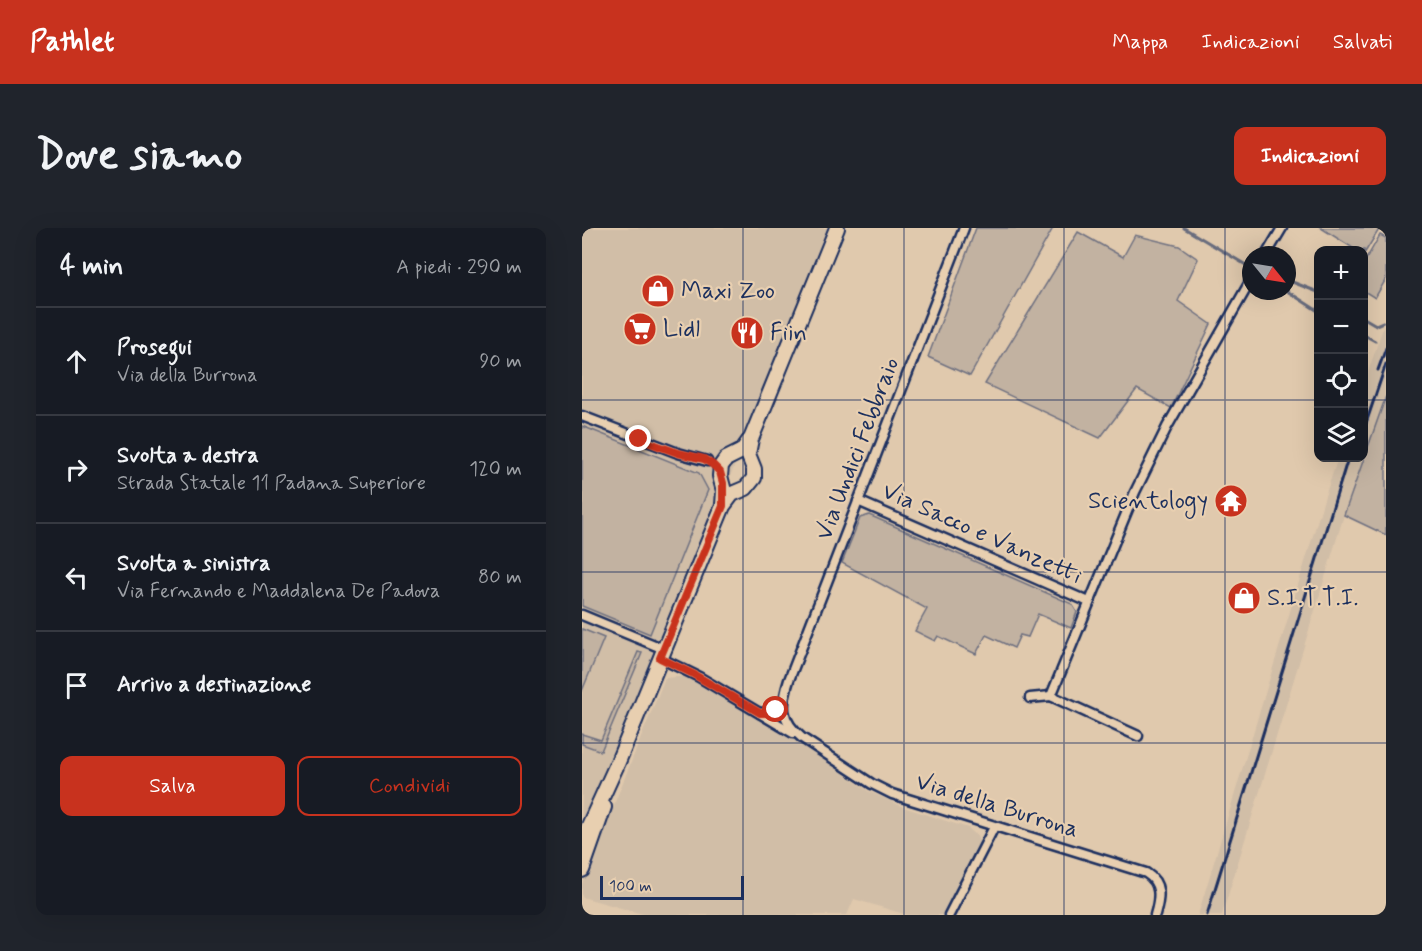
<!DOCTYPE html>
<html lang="it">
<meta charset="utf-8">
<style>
body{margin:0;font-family:Mynerve,sans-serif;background:#20242c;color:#f1f3f6}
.controls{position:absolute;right:18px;top:18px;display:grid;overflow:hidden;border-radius:12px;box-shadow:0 6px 24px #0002}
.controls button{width:54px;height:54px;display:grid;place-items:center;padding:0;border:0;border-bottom:2px solid #363941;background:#171b24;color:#f1f3f6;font:30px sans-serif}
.compass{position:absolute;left:660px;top:18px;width:54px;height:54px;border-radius:50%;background:#171b24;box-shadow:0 6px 24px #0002;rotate:120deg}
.scale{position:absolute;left:18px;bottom:15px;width:144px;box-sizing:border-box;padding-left:6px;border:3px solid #1b2f5e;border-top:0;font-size:16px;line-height:21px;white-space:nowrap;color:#1b2f5e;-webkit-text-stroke:4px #e8cfb0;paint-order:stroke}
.stop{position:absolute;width:18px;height:18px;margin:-14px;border:4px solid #c8321e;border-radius:50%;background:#fff}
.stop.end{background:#c8321e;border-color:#fff;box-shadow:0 2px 6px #0008}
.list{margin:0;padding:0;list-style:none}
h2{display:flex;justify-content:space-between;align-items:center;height:78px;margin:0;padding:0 24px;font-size:26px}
h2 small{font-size:20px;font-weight:400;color:#9ea1a6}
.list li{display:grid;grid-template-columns:39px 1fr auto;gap:18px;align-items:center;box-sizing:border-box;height:108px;padding:0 24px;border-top:2px solid #363941}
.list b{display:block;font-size:22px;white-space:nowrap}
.list p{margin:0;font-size:20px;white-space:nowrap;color:#9ea1a6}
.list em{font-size:20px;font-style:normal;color:#9ea1a6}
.actions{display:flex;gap:12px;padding:18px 24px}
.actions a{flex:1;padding:14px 0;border:2px solid #c8321e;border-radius:12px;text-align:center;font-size:21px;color:#c8321e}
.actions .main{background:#c8321e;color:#fff}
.icon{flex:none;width:33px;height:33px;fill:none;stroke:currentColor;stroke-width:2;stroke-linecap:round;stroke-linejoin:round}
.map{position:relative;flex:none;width:804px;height:687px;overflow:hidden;border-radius:12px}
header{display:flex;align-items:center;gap:36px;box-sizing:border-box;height:84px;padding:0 30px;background:#c8321e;color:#fff}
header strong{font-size:28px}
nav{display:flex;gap:33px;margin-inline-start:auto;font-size:21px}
.intro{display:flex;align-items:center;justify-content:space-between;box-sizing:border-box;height:144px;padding:0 36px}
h1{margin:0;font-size:42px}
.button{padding:15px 27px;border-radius:12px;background:#c8321e;color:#fff;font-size:21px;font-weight:700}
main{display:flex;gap:36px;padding:0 36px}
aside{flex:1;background:#171b24;border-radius:12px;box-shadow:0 6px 24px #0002}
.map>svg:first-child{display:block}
.built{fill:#d1bea7}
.green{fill:#c2b2a1;stroke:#6e7080;stroke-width:1.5}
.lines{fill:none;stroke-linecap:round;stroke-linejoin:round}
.stream{stroke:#686c7d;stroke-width:3}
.minor-casing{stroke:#1b2f5e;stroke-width:13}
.primary-casing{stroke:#1b2f5e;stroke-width:18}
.minor{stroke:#e8cfb0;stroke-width:8}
.primary{stroke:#e8cfb0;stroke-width:14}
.rail{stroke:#1b2f5e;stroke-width:3}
.route{stroke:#c8321e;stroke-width:8}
.grid{fill:none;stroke:#1b2f5e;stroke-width:1.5;stroke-opacity:0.55}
.labels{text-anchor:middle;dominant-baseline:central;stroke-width:4.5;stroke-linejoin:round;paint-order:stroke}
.poi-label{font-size:24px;fill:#1b2f5e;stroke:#e8cfb0;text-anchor:start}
.street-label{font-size:24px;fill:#1b2f5e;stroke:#e8cfb0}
</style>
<header>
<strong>Pathlet</strong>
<nav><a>Mappa</a><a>Indicazioni</a><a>Salvati</a></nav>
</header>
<div class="intro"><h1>Dove siamo</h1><a class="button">Indicazioni</a></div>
<main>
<aside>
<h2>4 min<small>A piedi · 290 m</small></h2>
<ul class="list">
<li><svg class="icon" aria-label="ahead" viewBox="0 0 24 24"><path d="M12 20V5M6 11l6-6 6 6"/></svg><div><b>Prosegui</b><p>Via della Burrona</p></div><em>90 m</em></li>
<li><svg class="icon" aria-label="right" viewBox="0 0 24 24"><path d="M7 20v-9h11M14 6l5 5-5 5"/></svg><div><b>Svolta a destra</b><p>Strada Statale 11 Padana Superiore</p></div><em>120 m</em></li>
<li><svg class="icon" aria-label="left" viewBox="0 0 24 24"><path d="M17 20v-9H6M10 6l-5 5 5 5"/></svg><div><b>Svolta a sinistra</b><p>Via Fernando e Maddalena De Padova</p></div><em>80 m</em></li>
<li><svg class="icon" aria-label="arrive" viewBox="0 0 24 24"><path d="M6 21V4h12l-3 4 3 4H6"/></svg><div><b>Arrivo a destinazione</b></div></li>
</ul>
<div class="actions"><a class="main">Salva</a><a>Condividi</a></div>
</aside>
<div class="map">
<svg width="804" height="687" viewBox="0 0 804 687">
<rect width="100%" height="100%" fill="#e0c9ad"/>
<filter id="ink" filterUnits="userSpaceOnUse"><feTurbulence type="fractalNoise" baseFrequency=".0167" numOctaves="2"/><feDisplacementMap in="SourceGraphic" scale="12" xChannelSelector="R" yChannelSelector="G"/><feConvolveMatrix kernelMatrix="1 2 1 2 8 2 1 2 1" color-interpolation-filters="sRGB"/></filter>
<g filter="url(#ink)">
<g class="built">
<polygon points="0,0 251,0 0,606"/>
<polygon points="804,91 804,168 762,287 640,687 616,687 743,268 756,230 782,230 782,156"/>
<polygon points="106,448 210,509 286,563 321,579 386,600 395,608 398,617 361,687 325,687 272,671 265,687 64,687 0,669 0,656 83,450"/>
</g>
<g class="green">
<polygon points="394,0 471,0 388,148 346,129"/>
<polygon points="739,0 798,0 782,26 782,22 774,22"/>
<polygon points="496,4 541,29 553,7 597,18 616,31 596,73 629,96 589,180 555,161 518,210 403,156"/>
<polygon points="798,7 804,10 804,51 793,70 782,63 782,35"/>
<polygon points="804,168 804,307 762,287"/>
<polygon points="0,198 117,245 126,262 68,406 0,378"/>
<polygon points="287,287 490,376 495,384 489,400 456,386 446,409 438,407 432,420 404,407 394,426 356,408 353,413 333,403 345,381 260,335 278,290"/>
<polygon points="0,401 22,410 0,463"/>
<polygon points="56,424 60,425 19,523 0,516 0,506 19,512"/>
</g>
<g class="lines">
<g class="stream">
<polyline points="602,0 669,40"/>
<polyline points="705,52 736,64"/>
<polyline points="705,63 736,83"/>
<polyline points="782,90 794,97 801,94"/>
<polyline points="782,107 793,113"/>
</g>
<defs>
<g id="minor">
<path d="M382 0 207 452C199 477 198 492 220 510L290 556 310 566 564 645C580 655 578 670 573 687"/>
<polyline points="684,27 700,0"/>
<polyline points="0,188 96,225 125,233"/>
<polyline points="276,273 507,374"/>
<polyline points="0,387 82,421"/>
<polyline points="78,430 117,449 211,505"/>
<polyline points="469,468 553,264 585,199 669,52"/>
<polyline points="469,468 556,508"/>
<polyline points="448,470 469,468"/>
<polyline points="178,485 190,484 201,474"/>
<polyline points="367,687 412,599"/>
</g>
<g id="primary">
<polyline points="141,277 142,263 138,248 139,238 144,231 160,223 167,213"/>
<polyline points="0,613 36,534 141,278 150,266 164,260 172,250 172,241 166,226 169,211 255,0"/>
<polyline points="0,642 22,579"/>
</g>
</defs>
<use href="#minor" class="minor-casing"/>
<use href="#primary" class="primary-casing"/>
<use href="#minor" class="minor"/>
<use href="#primary" class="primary"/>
<g class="rail">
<polyline points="796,142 804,120"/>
<polyline points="782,201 804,136"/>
<polyline points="625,687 766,230"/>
</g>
</g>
</g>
<g class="lines" filter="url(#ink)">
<polyline class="route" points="57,211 96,225 122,231 131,237 138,244 141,255 141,278 78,430 111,446 178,485 187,485 194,482"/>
</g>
<path class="grid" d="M161 0V687M322 0V687M482 0V687M643 0V687M0 172H736M782 172H804M0 344H804M0 515H804"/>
<defs>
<symbol id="shop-disc" viewBox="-11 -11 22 22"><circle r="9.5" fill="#c8321e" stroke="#e8cfb0"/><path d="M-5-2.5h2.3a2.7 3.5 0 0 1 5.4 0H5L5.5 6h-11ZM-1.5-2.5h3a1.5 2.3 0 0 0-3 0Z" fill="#fff"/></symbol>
<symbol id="supermarket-disc" viewBox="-11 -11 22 22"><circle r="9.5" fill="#c8321e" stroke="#e8cfb0"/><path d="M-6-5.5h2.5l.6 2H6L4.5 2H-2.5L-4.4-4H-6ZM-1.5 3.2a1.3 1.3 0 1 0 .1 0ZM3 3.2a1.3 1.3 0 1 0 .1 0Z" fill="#fff"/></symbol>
<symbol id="restaurant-disc" viewBox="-11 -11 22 22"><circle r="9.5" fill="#c8321e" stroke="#e8cfb0"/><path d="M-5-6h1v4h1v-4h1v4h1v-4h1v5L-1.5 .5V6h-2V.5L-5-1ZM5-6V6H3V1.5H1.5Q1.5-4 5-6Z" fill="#fff"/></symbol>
<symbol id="temple-disc" viewBox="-11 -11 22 22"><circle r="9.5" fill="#c8321e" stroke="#e8cfb0"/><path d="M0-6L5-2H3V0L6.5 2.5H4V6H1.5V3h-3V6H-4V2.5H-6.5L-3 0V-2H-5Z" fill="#fff"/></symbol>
</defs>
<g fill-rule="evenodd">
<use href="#shop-disc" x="57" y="44" width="38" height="38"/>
<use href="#supermarket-disc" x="39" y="82" width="38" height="38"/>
<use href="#restaurant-disc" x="146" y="86" width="38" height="38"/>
<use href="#temple-disc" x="630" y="254" width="38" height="38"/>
<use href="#shop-disc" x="643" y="351" width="38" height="38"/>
</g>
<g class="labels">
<g class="poi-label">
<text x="99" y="63">Maxi Zoo</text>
<text x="81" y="101">Lidl</text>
<text x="188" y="105">Fiin</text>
<text x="626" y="273" text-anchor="end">Scientology</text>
<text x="685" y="370">S.I.T.T.I.</text>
</g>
<g class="street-label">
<text transform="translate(276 221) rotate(-69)">Via Undici Febbraio</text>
<text transform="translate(400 306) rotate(24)">Via Sacco e Vanzetti</text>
<text transform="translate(415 578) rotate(17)">Via della Burrona</text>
</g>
</g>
</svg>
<div class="controls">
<button>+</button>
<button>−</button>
<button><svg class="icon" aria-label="locate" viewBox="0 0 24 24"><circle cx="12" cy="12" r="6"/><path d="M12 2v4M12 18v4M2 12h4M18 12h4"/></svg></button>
<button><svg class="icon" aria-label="layers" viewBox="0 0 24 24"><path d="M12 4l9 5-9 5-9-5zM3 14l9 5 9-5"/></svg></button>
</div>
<svg class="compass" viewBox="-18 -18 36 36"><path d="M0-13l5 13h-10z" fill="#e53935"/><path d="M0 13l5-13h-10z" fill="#9ea1a6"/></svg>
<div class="scale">100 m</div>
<div class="stop" style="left:194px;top:482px"></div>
<div class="stop end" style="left:57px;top:211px"></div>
</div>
</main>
